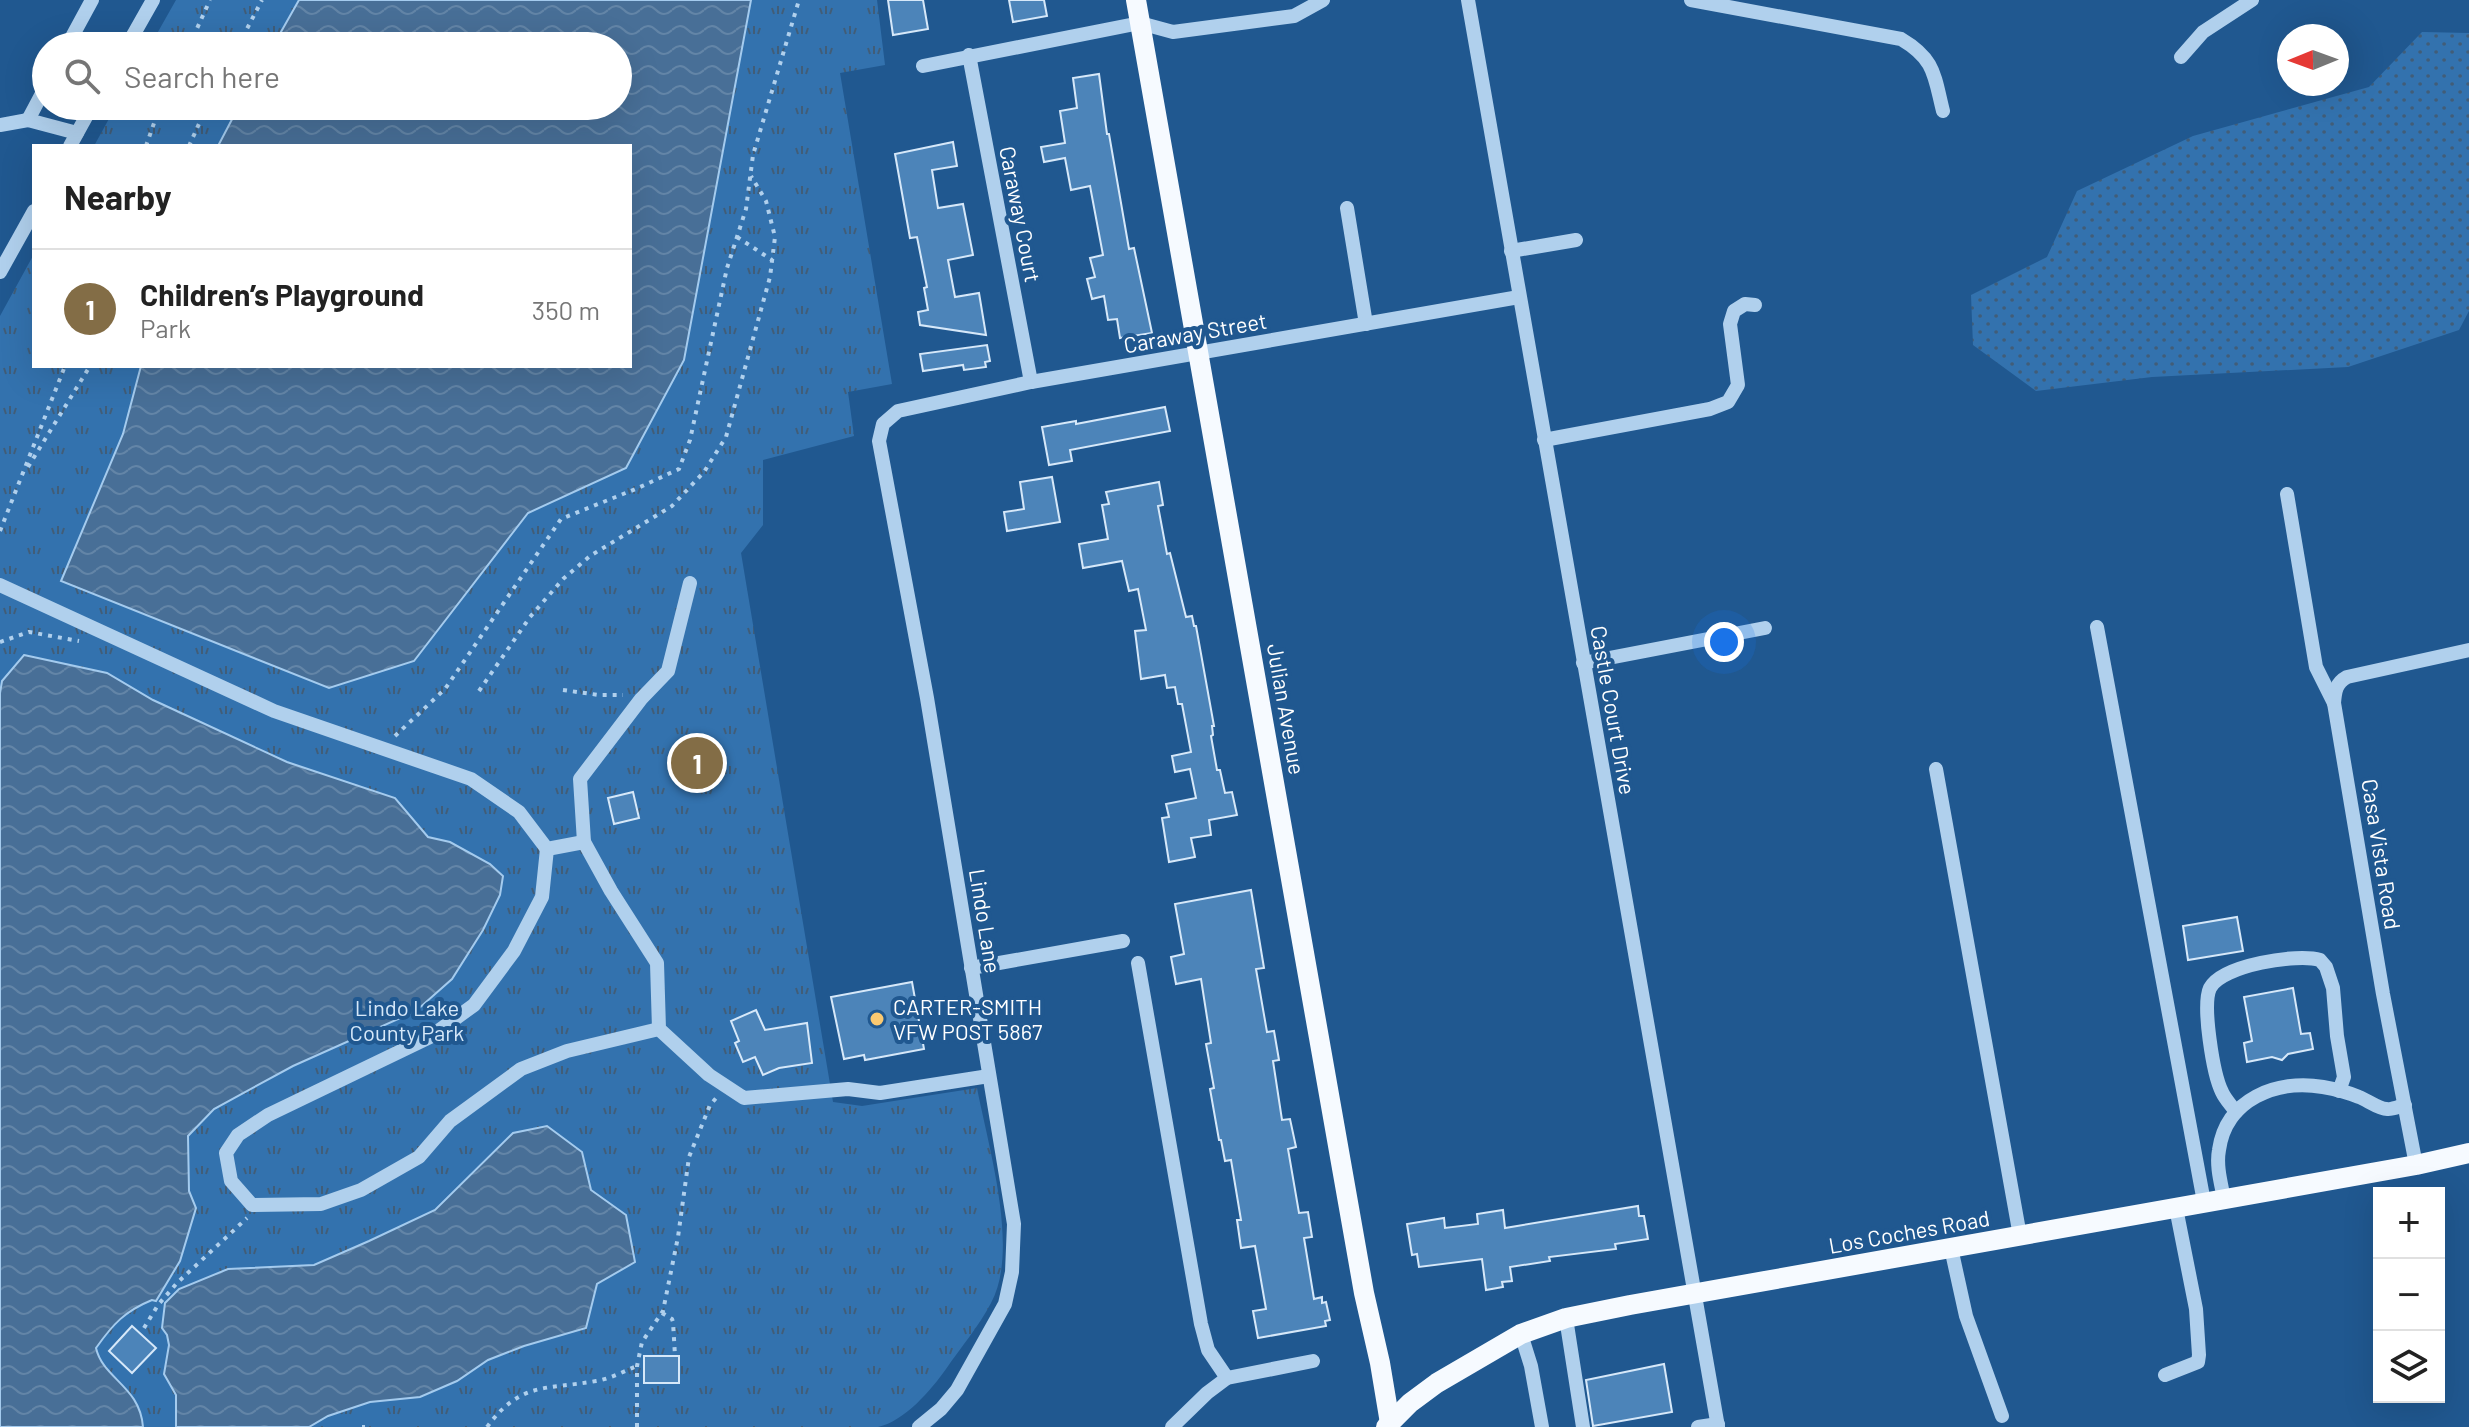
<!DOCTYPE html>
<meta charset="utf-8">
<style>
body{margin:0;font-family:Barlow,sans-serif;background:#f2f2f2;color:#222}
.controls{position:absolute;right:24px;bottom:24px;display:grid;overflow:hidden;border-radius:0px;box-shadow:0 8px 32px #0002}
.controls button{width:72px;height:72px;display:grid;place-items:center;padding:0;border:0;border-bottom:2px solid #e0e0e0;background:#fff;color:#222;font:40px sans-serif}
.compass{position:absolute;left:2277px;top:24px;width:72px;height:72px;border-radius:50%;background:#fff;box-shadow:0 8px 32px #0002;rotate:269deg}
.you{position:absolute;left:1724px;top:642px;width:28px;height:28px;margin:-20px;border:6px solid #fff;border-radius:50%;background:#1a73e8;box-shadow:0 0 0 12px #1a73e833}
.badge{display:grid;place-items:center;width:52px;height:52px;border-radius:50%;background:#836d46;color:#fff;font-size:26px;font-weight:700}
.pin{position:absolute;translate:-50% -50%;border:4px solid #fff;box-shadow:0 2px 8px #0006}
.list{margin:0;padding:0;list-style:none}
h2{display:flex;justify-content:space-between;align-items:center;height:104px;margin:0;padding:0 32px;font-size:34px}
h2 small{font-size:26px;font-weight:400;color:#767676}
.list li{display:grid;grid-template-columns:52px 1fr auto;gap:24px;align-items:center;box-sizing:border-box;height:120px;padding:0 32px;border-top:2px solid #e0e0e0}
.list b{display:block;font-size:30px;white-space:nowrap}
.list p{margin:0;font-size:26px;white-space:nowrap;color:#767676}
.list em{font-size:26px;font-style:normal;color:#767676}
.icon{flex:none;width:44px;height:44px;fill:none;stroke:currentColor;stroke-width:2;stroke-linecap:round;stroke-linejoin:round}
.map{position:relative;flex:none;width:2469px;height:1427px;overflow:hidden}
.search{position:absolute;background:#fff;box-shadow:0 8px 32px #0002;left:32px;top:32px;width:600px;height:88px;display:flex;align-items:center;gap:20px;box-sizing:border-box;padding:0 28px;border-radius:44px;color:#767676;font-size:30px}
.panel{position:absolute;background:#fff;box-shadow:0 8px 32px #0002;left:32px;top:144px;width:600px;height:224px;border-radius:0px}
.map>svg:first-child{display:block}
.grass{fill:url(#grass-dots)}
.park{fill:url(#park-tufts)}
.water{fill:url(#water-waves);stroke:#a4cbee;stroke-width:2}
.building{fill:#4c84b9;stroke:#d6e8f9;stroke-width:2}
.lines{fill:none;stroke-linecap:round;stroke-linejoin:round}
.path{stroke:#b0d0ed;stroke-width:4;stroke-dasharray:4 6;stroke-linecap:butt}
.minor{stroke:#b0d0ed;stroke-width:14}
.major{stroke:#f6faff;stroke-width:20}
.poi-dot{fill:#fac971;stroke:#205890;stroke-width:3}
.labels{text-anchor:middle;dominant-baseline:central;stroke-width:8;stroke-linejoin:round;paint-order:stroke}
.street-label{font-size:22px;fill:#fff;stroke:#205890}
.poi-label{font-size:22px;fill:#fff;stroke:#205890;text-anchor:start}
.park-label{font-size:22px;fill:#d6e8f9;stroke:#205890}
</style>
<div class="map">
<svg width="2469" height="1427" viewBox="0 0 2469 1427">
<defs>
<pattern id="grass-dots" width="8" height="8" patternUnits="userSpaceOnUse" patternTransform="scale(2)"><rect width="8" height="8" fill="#3372ae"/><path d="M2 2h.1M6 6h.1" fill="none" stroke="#415d78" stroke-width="1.8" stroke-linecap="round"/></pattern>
<pattern id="park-tufts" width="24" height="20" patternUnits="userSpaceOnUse" patternTransform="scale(2)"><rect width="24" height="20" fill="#3372ae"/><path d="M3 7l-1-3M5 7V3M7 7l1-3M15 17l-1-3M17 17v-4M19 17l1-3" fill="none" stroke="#415d78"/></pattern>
<pattern id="water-waves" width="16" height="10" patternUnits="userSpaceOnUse" patternTransform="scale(2)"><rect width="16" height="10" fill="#486f97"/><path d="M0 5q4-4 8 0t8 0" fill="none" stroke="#6385a7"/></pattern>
</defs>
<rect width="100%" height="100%" fill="#205890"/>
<polygon class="grass" points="2422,32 2469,33 2469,311 2459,330 2348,367 2152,377 2036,391 1973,345 1971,295 2047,257 2077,191 2193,136 2369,87"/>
<path class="park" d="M176 0H877L885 65 840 73 892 384 848 392 854 436 763 460V525L741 553 833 1102 862 1106 977 1088C988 1146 1020 1250 991 1303 979 1326 961 1347 946 1369 931 1390 905 1421 878 1427H0V316L34 254V366H630V146H94L116 106H618V46H150Z"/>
<g class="water">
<polygon points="299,0 751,0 684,360 626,468 528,513 414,661 329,688 61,581 123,434 141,366 630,366 630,146 218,146 239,106 618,106 618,46 273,46"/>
<path d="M24 655 107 673 153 700 287 762 395 798 428 837 450 842 490 864 503 876 500 895 483 930 452 979 416 1011 293 1066 214 1109 188 1136 189 1191 196 1208 180 1261 156 1301 152 1300C125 1311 113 1324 96 1348 103 1379 140 1386 143 1427H0V693L2 681Z"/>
<polygon points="547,1126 582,1152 591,1190 626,1215 635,1262 597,1284 586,1328 524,1346 488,1360 457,1381 420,1397 370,1402 328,1416 309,1427 176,1427 176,1395 164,1374 169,1345 167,1335 162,1328 165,1303 179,1289 228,1269 314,1265 369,1241 435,1210 513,1133"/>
</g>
<g class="building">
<polygon points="888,0 923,0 928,29 893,35"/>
<polygon points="1009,0 1044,0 1047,16 1013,22"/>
<polygon points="1099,74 1107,134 1109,134 1129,249 1134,248 1152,333 1120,338 1117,319 1108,320 1104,296 1092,299 1087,279 1095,277 1090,258 1103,255 1090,186 1071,190 1065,158 1044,162 1041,147 1065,143 1060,111 1077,108 1073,78"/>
<polygon points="953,142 957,166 932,170 938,208 963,204 973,255 948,260 955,297 979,293 986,335 920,325 918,312 928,310 924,288 927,287 917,237 910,238 895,154"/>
<polygon points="987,345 990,361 985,362 986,367 964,370 963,365 923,371 920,354"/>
<polygon points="1165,407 1170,431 1070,450 1072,461 1049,465 1042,427 1076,421 1076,424"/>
<polygon points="1052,477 1060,522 1007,531 1004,512 1024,509 1020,482"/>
<polygon points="1159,482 1163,505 1158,506 1167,554 1170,553 1186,617 1192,616 1194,626 1196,626 1214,726 1212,726 1213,735 1211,736 1217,770 1220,770 1225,793 1232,792 1237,815 1209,820 1211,835 1191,838 1195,857 1169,862 1162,818 1169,817 1166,804 1196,798 1190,769 1175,772 1172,756 1191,752 1182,704 1178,704 1175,687 1167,688 1165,675 1141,679 1135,631 1146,630 1138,589 1129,591 1122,561 1083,568 1079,544 1108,539 1102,505 1109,504 1106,492"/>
<polygon points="714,742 716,763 692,766 690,744"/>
<polygon points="633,792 639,818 614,824 608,798"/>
<polygon points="1251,890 1264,968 1256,969 1267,1032 1274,1031 1279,1060 1273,1061 1282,1120 1290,1119 1296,1147 1288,1149 1299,1213 1308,1212 1312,1237 1304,1238 1314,1299 1322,1297 1322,1303 1326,1302 1330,1320 1325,1321 1326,1326 1258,1338 1253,1311 1266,1309 1255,1246 1241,1248 1237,1220 1241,1220 1231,1160 1225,1161 1221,1140 1219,1140 1210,1089 1214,1088 1206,1044 1211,1043 1201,979 1176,984 1171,957 1184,954 1175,904"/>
<polygon points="2237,917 2243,951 2188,960 2183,926"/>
<polygon points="912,982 924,1049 865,1060 864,1055 844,1059 831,997"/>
<polygon points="2293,988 2301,1034 2310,1033 2313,1049 2288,1054 2282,1060 2272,1057 2247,1062 2244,1043 2252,1041 2244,997"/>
<polygon points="756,1010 765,1030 807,1023 812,1063 779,1068 763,1075 755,1057 743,1062 735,1043 739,1041 731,1021"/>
<polygon points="1638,1206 1639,1216 1644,1216 1648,1239 1615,1244 1616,1249 1549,1257 1550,1261 1510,1267 1512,1281 1502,1282 1503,1287 1486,1290 1482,1259 1419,1267 1417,1254 1412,1255 1407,1224 1444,1218 1445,1228 1478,1224 1477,1214 1503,1210 1505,1228"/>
<polygon points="132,1326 156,1348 132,1373 109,1351"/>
<rect x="644" y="1356" width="35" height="27"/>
<polygon points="1664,1364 1672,1412 1593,1426 1586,1380"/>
</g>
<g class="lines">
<g class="path">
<polyline points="189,46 210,0"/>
<polyline points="238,46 262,0"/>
<polyline points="146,146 160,106"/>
<polyline points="189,146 207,106"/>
<polyline points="737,237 772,260"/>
<polyline points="28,467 90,366"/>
<polyline points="0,531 65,366"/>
<polyline points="0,642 29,632 79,641"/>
<polyline points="563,690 599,695 623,695"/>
<polyline points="479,691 530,617 563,579 590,556 672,506 704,472 726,437 770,277 775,237 766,201 751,176"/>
<polyline points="395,736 445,689 561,519 638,488 679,469 690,440 727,268 746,209 753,155 799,0"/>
<polyline points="662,1313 672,1319 673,1322 675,1356"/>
<polyline points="144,1328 158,1305 177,1283 247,1218"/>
<polyline points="362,1427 365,1427"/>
<path d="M487 1427C521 1381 546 1390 596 1381 610 1379 624 1371 637 1366"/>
<polyline points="637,1427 637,1366 642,1342 663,1311 678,1237 689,1157 710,1105 717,1097"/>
</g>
<g class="minor">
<polyline points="1468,0 1718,1427"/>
<path d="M1691 0 1901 39C1935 59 1934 75 1943 111"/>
<polyline points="67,46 92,0"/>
<polyline points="127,46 153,0"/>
<polyline points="969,55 1031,382"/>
<polyline points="2181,57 2203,32 2252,0"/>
<polyline points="923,66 1140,23 1173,32 1294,16 1323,0"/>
<polyline points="46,86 28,120 77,133"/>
<polyline points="0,125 28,120"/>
<polyline points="70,146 92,106"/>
<polyline points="1347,208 1366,324"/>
<polyline points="1511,251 1576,240"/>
<polyline points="0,272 34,211"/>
<polyline points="1544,440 1710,409 1728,402 1738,385 1730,324 1734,311 1745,304 1755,305"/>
<polyline points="2287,494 2316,667 2334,703"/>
<polyline points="0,585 274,711 471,779 519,812 547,849 584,842 611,891 657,963 659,1029 709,1075 744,1098 848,1089 880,1093 989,1076"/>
<polyline points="2097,627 2204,1202"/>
<polyline points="1583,663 1765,628"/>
<polyline points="1936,769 2020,1236"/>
<polyline points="584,842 580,779 641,699 668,671 690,583"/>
<polyline points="547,849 542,897 514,951 474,1005 430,1037 268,1115 238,1135 226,1153 231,1181 252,1205 321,1204 361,1190 419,1157 450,1121 521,1069 567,1051 659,1029"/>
<polyline points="1138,963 1201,1324 1208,1350 1227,1378"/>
<polyline points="971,968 1123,941"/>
<path d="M2236 1112C2231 1105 2225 1099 2222 1092 2213 1074 2202 1005 2210 988 2222 965 2298 953 2320 960L2326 967 2333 988 2337 1036 2344 1077 2339 1091"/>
<path d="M2416 1165 2383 994 2334 703C2335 691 2336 683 2347 677L2469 650"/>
<path d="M2224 1199C2221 1183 2216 1166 2219 1150 2226 1099 2277 1079 2323 1087 2335 1089 2347 1092 2359 1097 2367 1100 2379 1109 2387 1109 2392 1110 2400 1106 2405 1105"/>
<polyline points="1951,1248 1966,1316 2002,1416"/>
<polyline points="1566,1318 1583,1427"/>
<polyline points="1521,1334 1531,1366 1542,1427"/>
<polyline points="2165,1375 2198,1362 2199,1355 2196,1309 2176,1208"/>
<polyline points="919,1427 941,1409 957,1390 1005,1304 1012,1272 1014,1224 927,698 879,441 883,424 898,411 1031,382 1519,297"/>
<polyline points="1172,1427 1207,1393 1227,1378 1313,1361"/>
<polyline points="1698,1427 1718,1424"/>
</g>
<g class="major">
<polyline points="1136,0 1364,1293 1380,1363 1390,1423"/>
<polyline points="1386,1427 1410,1403 1437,1383 1521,1334 1566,1318 1630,1305 2416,1165 2469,1153"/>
</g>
</g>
<circle class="poi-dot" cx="877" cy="1019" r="8"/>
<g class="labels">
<g class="street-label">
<text transform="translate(1021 214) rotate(79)">Caraway Court</text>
<text transform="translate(1195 332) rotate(-10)">Caraway Street</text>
<text transform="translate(1287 709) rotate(80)">Julian Avenue</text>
<text transform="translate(1614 710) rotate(80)">Castle Court Drive</text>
<text transform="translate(2382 854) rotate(81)">Casa Vista Road</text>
<text transform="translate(986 921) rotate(81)">Lindo Lane</text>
<text transform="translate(1909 1231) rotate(-10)">Los Coches Road</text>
</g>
<g class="poi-label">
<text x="893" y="1006">CARTER-SMITH<tspan x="893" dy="25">VFW POST 5867</tspan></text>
</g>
<g class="park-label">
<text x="407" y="1007">Lindo Lake<tspan x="407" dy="25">County Park</tspan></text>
</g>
</g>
</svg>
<div class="controls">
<button>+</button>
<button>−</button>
<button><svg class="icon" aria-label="layers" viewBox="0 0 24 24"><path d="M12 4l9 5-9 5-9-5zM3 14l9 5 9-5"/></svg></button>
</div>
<svg class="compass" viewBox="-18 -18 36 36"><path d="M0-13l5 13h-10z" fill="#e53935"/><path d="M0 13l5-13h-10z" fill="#767676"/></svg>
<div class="you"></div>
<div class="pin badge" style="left:697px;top:763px">1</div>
<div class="search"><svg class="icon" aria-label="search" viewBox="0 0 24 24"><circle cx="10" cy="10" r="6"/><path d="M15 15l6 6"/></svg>Search here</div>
<section class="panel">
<h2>Nearby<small></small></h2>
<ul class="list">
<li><span class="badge">1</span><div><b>Children’s Playground</b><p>Park</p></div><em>350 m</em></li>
</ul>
</section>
</div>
